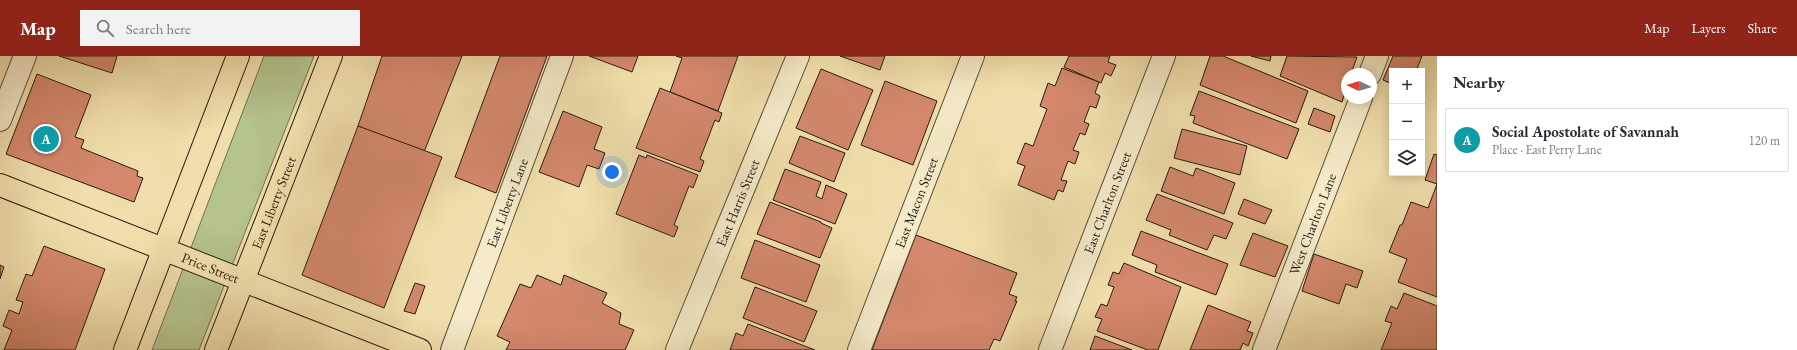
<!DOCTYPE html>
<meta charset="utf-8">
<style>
body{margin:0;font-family:"EB Garamond",serif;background:#f2f2f3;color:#2b2b33}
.controls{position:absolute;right:12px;top:12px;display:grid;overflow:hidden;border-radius:0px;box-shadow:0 2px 10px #0003}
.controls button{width:36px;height:36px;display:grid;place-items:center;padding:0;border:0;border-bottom:1px solid #e1e1e2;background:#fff;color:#2b2b33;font:20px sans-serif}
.compass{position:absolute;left:1341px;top:12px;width:36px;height:36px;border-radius:50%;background:#fff;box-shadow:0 2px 10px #0003;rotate:274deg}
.you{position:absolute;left:612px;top:116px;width:14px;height:14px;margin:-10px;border:3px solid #fff;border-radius:50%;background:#1a73e8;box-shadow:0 0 0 6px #1a73e833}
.badge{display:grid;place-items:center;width:26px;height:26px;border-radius:50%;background:#8f2418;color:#fff;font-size:13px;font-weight:700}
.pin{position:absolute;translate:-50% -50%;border:2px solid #fff;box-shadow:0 1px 4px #0006}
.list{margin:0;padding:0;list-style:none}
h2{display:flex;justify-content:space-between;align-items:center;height:52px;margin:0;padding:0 16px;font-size:17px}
h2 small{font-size:13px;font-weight:400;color:#7c7c81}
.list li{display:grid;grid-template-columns:26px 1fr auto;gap:12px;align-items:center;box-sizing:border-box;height:64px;margin:0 8px 8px;padding:0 8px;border:1px solid #e1e1e2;border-radius:0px}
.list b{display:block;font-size:15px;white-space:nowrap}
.list p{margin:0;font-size:13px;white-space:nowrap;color:#7c7c81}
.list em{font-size:13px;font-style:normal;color:#7c7c81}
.icon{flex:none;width:22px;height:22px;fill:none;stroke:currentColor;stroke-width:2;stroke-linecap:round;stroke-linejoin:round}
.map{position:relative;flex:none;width:1437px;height:294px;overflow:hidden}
header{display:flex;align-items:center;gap:24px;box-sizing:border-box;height:56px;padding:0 20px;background:#8f2418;color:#fff}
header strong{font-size:19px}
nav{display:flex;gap:22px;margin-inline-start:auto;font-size:14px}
.search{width:280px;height:36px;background:#f2f2f3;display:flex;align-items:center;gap:10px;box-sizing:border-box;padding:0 14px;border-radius:0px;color:#7c7c81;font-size:15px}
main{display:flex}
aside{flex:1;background:#fff}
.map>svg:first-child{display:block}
.green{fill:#b5c38d;stroke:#706f4f}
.building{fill:#d4886d;stroke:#2a1b11}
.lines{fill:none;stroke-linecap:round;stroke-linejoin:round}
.minor-casing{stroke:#5c4c38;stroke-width:24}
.major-casing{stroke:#2a1b11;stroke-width:24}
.minor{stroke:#f5eac9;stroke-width:22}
.major{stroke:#f0dfac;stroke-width:22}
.labels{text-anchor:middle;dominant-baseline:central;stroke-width:3.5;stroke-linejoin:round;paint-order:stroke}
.street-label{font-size:14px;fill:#2a1b11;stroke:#f5eac9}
</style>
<header>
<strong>Map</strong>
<div class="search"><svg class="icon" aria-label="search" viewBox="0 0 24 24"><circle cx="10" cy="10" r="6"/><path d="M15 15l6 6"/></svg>Search here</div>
<nav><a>Map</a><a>Layers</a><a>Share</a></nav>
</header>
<main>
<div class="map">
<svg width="1437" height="294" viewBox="0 0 1437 294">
<rect width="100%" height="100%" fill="#f0dfac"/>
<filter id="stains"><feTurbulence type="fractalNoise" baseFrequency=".005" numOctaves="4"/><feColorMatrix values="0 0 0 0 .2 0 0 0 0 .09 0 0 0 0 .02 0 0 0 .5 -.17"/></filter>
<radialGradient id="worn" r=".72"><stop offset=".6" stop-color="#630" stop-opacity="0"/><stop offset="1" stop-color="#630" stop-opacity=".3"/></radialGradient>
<polygon class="green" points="264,0 314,0 199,294 152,294"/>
<g class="building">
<polygon points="59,0 117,0 112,17"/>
<polygon points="382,0 462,0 424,96 358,70"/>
<polygon points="500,0 547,0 496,137 455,121"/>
<polygon points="589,0 638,0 632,16"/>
<polygon points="676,0 738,0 718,55 670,36 682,2"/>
<polygon points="840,0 885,0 880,14"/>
<polygon points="1069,0 1110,0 1108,6 1116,9 1111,20 1105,17 1101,27 1064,11"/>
<polygon points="1210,0 1223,0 1308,35 1296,67 1200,29"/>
<polygon points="1251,0 1271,0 1270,5"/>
<polygon points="1287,0 1357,1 1351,18 1347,18 1347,30 1342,46 1280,20"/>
<polygon points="1393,0 1422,0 1416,15 1392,15 1392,28 1383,24"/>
<polygon points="1062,12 1099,26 1095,37 1100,40 1096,52 1090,50 1084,66 1089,68 1085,79 1080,77 1073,94 1079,96 1075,108 1068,105 1061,124 1067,125 1063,136 1058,134 1054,144 1018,129 1025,110 1017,107 1025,87 1033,90 1047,53 1040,50 1048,27 1055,30"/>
<polygon points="821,13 873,34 848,94 796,72"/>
<polygon points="37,18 91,39 75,81 84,84 81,92 138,115 137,120 143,122 134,146 6,98"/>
<polygon points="885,25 937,45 913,109 861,89"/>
<polygon points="660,32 722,57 719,66 715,64 700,103 704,105 700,116 636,92"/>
<polygon points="1199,35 1299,73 1287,103 1193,67 1195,60 1190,59"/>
<polygon points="1314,52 1335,60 1330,76 1308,68"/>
<polygon points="563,55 602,71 594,93 605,97 599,113 587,109 579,131 539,116"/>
<polygon points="358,70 442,101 384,252 302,219"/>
<polygon points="1182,73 1247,90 1240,119 1174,102"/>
<polygon points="800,80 845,97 834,126 789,107"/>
<polygon points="1434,98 1437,99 1437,241 1398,226 1407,203 1389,196 1400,169 1402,169 1411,146 1428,152 1437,128 1425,124"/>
<polygon points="639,99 646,102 647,99 698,119 693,132 689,130 674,169 678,171 674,181 616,158"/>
<polygon points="1170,111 1193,120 1196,112 1235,127 1224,158 1161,135"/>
<polygon points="785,113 821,126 816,140 822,143 826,129 847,138 835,168 773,144"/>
<polygon points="1157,138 1233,167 1226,183 1214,179 1207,194 1169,179 1171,174 1146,164"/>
<polygon points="1244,143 1272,154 1265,168 1238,158"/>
<polygon points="770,146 821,166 821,167 832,172 820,202 757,178"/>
<polygon points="1141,175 1228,208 1216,239 1155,216 1157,209 1132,199"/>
<polygon points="1253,177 1288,190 1275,221 1240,209"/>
<polygon points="916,179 1017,217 1009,238 1017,241 1015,245 1017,245 1000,285 994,283 989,294 872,294"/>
<polygon points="755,184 820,209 806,246 741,222"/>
<polygon points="44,190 105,213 75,294 4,294 12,274 3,270 9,254 19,258 23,246 16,244 26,218 32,220"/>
<polygon points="1314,198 1363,215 1357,232 1346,228 1339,248 1302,235"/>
<polygon points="1124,207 1181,231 1158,294 1148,294 1097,275 1102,263 1095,261 1101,248 1107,250 1114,231 1108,229 1113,216 1119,218"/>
<polygon points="0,209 4,211 0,223"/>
<polygon points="537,219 561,229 564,219 607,237 602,247 621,257 619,268 634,274 625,294 506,294 510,286 497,280 520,228 531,232"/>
<polygon points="415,227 425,230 415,258 404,255"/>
<polygon points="755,231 817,255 804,286 743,262"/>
<polygon points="1404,237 1437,250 1437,294 1381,294 1392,267 1385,265 1391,250 1397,253"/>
<polygon points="1208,249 1251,266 1247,275 1253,277 1248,290 1243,287 1240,294 1190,294"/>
<polygon points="748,268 815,294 730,294 736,277 743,280"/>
<polygon points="1095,280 1132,294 1090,294"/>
</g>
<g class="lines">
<defs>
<g id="minor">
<polyline points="1370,18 1377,0"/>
<polyline points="0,64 25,0"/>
<path id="s1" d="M452 294 562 0"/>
<path id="s2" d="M677 294 798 0"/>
<path id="s3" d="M859 294 973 0"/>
<path id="s4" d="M1050 294 1164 0"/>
<path id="s5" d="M1264 294 1361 42"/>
</g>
<g id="major">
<path id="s6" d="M0 129 420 294"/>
<polyline points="125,294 238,0"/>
<path id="s7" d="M216 294 331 0"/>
</g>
</defs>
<use href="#minor" class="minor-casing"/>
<use href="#major" class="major-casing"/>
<use href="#minor" class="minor"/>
<use href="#major" class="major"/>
</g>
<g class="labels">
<g class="street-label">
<text stroke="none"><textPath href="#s7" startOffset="158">East Liberty Street</textPath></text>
<text stroke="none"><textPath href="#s1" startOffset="157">East Liberty Lane</textPath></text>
<text stroke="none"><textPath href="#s2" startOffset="159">East Harris Street</textPath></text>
<text stroke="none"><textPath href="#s3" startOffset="158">East Macon Street</textPath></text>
<text stroke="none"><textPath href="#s4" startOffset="158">East Charlton Street</textPath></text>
<text stroke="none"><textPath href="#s5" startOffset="135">West Charlton Lane</textPath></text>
<text stroke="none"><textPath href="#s6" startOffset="226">Price Street</textPath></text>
</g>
</g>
<rect width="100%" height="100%" filter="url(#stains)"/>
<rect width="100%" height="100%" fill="url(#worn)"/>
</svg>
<div class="controls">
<button>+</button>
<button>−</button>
<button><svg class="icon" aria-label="layers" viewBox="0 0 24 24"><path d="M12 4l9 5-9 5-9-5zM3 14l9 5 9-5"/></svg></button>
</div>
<svg class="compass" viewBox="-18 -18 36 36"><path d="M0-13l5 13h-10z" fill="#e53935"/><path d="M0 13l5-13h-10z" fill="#7c7c81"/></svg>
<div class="you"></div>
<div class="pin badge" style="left:46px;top:83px;background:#0f9aa8">A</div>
</div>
<aside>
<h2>Nearby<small></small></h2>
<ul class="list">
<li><span class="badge" style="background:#0f9aa8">A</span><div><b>Social Apostolate of Savannah</b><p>Place · East Perry Lane</p></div><em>120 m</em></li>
</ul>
</aside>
</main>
